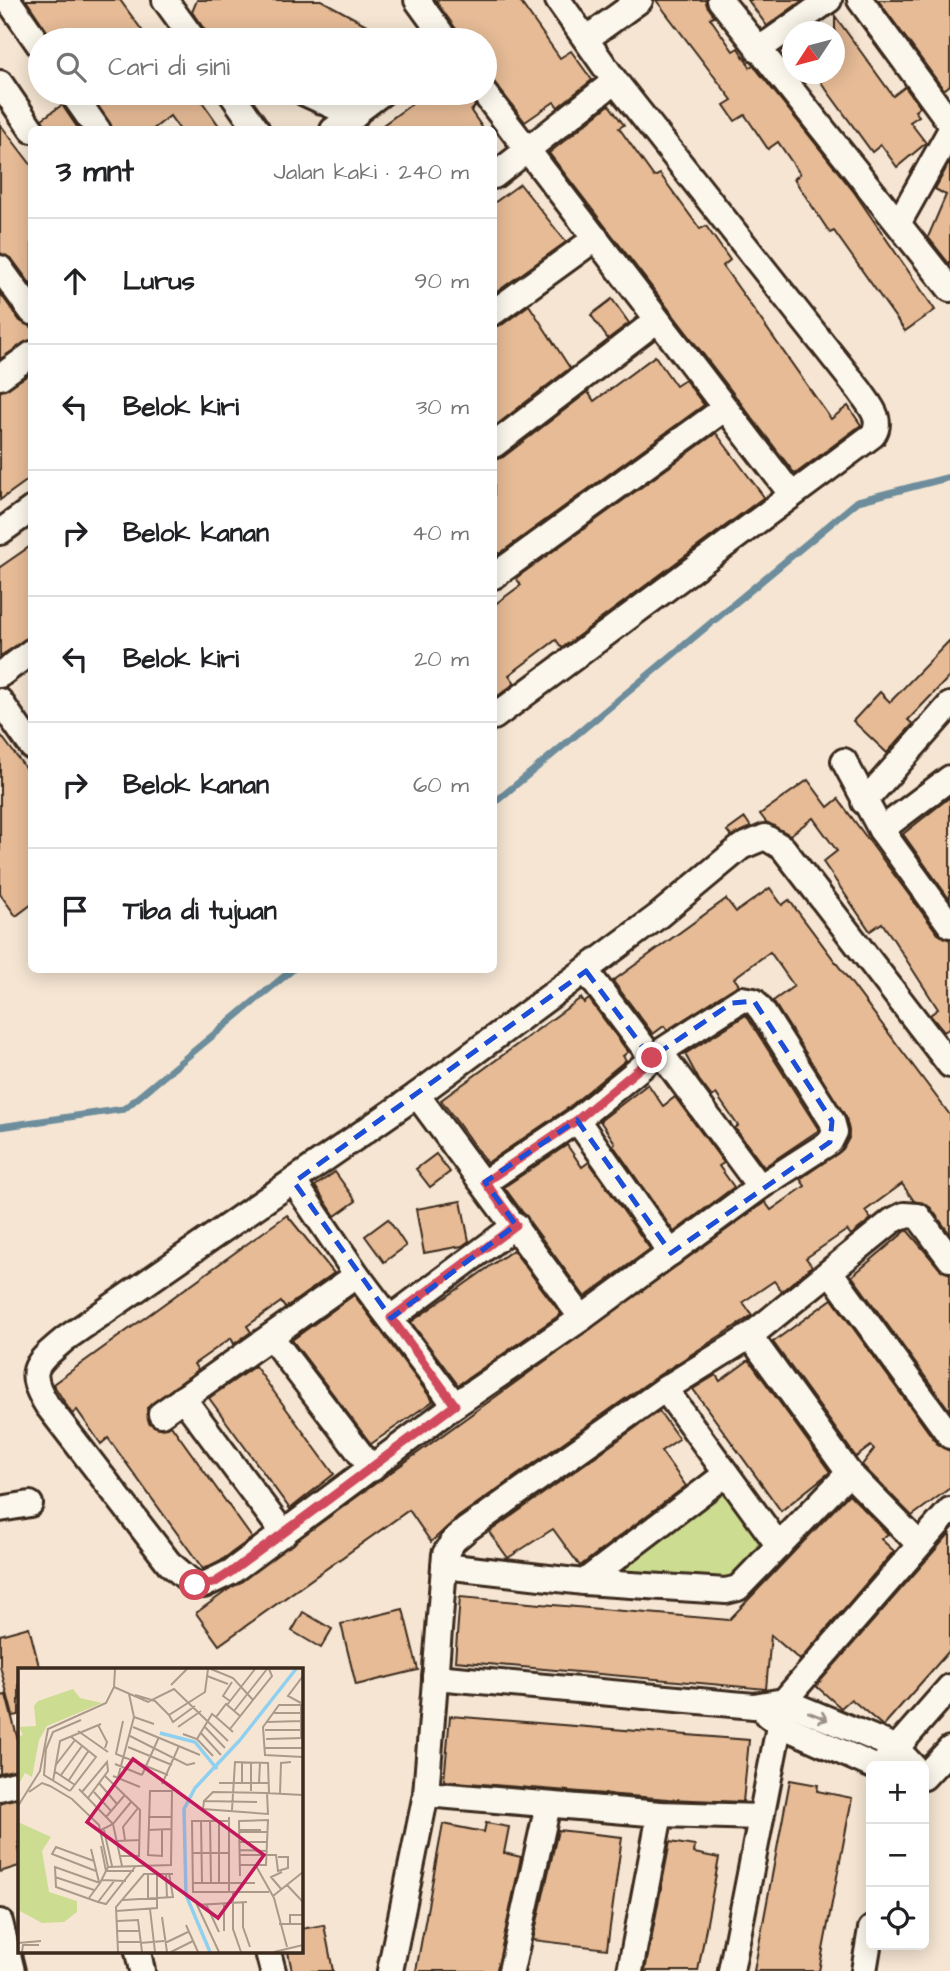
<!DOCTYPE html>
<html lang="id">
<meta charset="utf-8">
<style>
body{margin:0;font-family:"Architects Daughter",sans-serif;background:#f2f2f2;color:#202124}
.controls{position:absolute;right:21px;bottom:21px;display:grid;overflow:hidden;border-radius:10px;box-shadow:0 4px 18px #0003}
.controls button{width:63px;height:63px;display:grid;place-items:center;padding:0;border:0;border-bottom:2px solid #e0e0e0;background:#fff;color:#202124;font:35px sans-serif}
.compass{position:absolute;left:782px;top:21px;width:63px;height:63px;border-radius:50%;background:#fff;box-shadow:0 4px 18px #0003;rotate:234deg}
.stop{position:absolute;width:21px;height:21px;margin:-16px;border:5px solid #d1495b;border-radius:50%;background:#fff}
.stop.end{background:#d1495b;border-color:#fff;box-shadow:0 2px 7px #0008}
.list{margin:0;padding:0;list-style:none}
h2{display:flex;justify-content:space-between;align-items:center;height:91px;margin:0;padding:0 28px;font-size:30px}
h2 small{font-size:23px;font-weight:400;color:#757577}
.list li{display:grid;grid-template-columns:46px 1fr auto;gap:21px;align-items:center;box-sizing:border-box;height:126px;padding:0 28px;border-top:2px solid #e0e0e0}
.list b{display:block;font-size:26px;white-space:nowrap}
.list em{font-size:23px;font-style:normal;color:#757577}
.icon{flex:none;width:38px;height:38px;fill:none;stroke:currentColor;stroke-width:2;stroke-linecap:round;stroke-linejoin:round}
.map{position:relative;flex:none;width:950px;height:1971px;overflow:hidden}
.search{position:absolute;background:#fff;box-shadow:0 4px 18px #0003;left:28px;top:28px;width:469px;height:77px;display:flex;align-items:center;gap:18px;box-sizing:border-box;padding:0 24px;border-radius:38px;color:#757577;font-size:26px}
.panel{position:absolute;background:#fff;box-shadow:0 4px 18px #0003;left:28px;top:126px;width:469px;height:847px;border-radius:10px}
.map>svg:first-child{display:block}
.green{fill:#ccdd91;stroke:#848458;stroke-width:2}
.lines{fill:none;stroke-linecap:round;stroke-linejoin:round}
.stream{stroke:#6d8d9c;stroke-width:7}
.building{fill:#e6bb96;stroke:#3b2a1e;stroke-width:2}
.minor-casing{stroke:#3b2a1e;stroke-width:30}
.minor{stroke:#fbf7ec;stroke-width:24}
.oneway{stroke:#9b9085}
.route{stroke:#d1495b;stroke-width:9}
.marked{fill:none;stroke:#1d4ed8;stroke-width:5;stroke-dasharray:14 9;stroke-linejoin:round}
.inset-river{fill:none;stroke:#8fcff0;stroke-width:3.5}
.inset-road{fill:none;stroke:#ab9a8a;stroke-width:2}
.view{fill:#c2185b;fill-opacity:0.15;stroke:#c2185b;stroke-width:3.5}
.inset-edge{fill:none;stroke:#3b2a1e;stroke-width:3.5}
</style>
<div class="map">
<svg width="950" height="1971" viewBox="0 0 950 1971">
<rect width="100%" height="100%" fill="#f5e5d2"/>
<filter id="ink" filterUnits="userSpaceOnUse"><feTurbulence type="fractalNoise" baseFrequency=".0143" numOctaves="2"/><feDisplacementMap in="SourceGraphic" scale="14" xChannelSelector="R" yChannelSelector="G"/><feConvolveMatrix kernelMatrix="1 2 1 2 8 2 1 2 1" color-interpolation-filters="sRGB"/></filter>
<g filter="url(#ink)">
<polygon class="green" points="708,1469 764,1537 731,1581 596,1579"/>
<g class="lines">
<g class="stream">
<polyline points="494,803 858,501 950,477"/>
<polyline points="0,1127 124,1109 292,970"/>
</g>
</g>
<g class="building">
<polygon points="26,0 120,0 149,40 53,40"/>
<polygon points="197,0 321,0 394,40 222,40 207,33 192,12"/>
<polygon points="435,0 519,0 560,58 571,51 592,80 558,107 554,102 525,122 485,70 485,40 464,40"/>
<polygon points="656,0 705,0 714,16 710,18 733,51 738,48 750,67 753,65 854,192 935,310 905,331 834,231 830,233 794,179 800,174 778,142 768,149 745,115 735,121 724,105 732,100"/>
<polygon points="748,0 803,0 767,26"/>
<polygon points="878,0 950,0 950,85 944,90"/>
<polygon points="835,16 893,96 905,87 920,107 915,111 919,116 910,122 926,143 897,167 881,145 872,152 815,74 835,74"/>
<polygon points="90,93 196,93 222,130 180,130 170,116 152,130 113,130"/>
<polygon points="427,93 469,93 475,106 471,111 484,130 376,130"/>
<polygon points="62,105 79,130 47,130 42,119"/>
<polygon points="609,105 624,125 619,128 654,177 660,174 700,229 706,226 730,260 723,266 831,419 848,406 861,425 795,474 549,153"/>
<polygon points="0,124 32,166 32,286 12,259 0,253"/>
<polygon points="950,161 950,265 928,237 946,195 935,189"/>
<polygon points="520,184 566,242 494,294 494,203"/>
<polygon points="0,293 20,321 32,327 32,339 0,359"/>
<polygon points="612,299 629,323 608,339 591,315"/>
<polygon points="529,305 570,368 494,427 494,327 503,324"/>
<polygon points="655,356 676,386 685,380 704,405 499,554 494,547 494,460 503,457 588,392 594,401"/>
<polygon points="32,373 32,477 0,500 0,392"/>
<polygon points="716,433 764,497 562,648 556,640 509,675 515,683 494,699 494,605 521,585 516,578"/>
<polygon points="32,545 32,636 0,656 0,567"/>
<polygon points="950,640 950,676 908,720 913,724 887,753 853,721 880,692 890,702"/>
<polygon points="0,734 32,777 32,904 16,916 0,894"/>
<polygon points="808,780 828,807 838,799 938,934 950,940 950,1028 944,1032 930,1015 938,1009 893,939 882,923 870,931 823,862 837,851 813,818 790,835 766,822 760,814"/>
<polygon points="950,797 950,900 903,834"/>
<polygon points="745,818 751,827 731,836 727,831"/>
<polygon points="770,888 782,905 789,900 950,1115 950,1234 930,1207 914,1201 902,1184 865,1211 871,1219 851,1235 847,1230 806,1258 812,1266 782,1291 774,1281 743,1302 752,1315 748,1318 656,1377 458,1517 431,1542 409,1510 219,1645 196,1613 765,1202 771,1210 805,1186 800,1179 843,1149 849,1138 846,1117 773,1001 794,986 770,952 734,978 739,985 667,1030 664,1026 653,1034 613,981 726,899 736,912"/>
<polygon points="581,998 584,1003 589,999 628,1052 623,1056 626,1060 568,1108 487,1163 441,1100"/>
<polygon points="746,1015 819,1130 764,1167 735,1128 738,1126 716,1094 712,1097 699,1080 685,1054"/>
<polygon points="648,1084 663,1106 675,1097 724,1163 719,1166 734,1187 674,1232 613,1145 615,1143 600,1121"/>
<polygon points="567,1145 582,1167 589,1162 650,1249 585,1297 504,1187"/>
<polygon points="436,1154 450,1172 430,1187 416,1169"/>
<polygon points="335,1172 356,1201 335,1216 315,1186"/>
<polygon points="461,1201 469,1241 462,1246 424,1253 416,1209"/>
<polygon points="287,1215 334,1273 285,1308 281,1302 247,1326 251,1332 234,1344 231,1338 194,1364 198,1370 147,1408 149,1423 162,1429 171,1425 252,1538 223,1559 203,1569 108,1438 101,1444 77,1410 72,1414 53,1384"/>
<polygon points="388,1219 406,1246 384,1262 365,1236"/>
<polygon points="907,1230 939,1268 950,1274 950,1411 852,1276"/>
<polygon points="513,1250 561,1314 458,1385 411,1322"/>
<polygon points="354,1295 433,1401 371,1444 292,1340"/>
<polygon points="832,1299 938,1445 950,1451 950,1488 912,1516 862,1465 874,1449 871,1446 856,1457 773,1342"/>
<polygon points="749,1360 830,1472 781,1511 693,1389 716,1375 720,1381"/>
<polygon points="255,1366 334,1474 290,1509 209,1398"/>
<polygon points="659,1411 679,1439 661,1451 686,1486 580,1566 553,1529 508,1558 489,1532"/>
<polygon points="849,1494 888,1534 881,1539 894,1551 800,1660 771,1635 766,1689 455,1661 460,1597 729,1620"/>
<polygon points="950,1533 950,1650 883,1726 851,1699 841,1708 816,1686"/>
<polygon points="403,1609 418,1670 356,1685 341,1624"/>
<polygon points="303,1612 332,1629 321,1648 292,1631"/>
<polygon points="29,1627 40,1670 19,1670 19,1715 13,1716 0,1666 0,1635"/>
<polygon points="6,1695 19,1744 19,1769 0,1773 0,1696"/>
<polygon points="450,1716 749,1740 743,1802 668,1799 444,1781"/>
<polygon points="790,1780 818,1785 817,1791 852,1798 819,1971 754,1971"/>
<polygon points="19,1798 19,1866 0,1872 0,1802"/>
<polygon points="486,1823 509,1827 504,1853 521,1857 497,1971 416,1971 443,1824 484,1832"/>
<polygon points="558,1830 622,1837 607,1949 533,1940"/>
<polygon points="670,1842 695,1846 694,1853 719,1858 698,1971 645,1971"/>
<polygon points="324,1925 333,1971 292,1971 288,1952 301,1952 301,1929"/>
</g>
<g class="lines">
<defs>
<g id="minor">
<polyline points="8,0 40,46"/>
<polyline points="165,0 194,40"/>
<polyline points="417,0 446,40"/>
<polyline points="720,0 950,289"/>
<polyline points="860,0 950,123"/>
<polyline points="586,39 640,0"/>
<polyline points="758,50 829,0"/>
<polyline points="0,83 32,130"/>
<polyline points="72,93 98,130"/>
<polyline points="231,93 257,130"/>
<polyline points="305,93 355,116"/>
<polyline points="484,93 792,495"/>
<polyline points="333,130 382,93"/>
<polyline points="494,176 615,81"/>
<polyline points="899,222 950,131"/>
<polyline points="0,268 32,312"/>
<polyline points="494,312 596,238"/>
<polyline points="0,377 32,354"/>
<polyline points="494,445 656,321"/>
<polyline points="0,532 32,509"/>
<polyline points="494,576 724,409"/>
<polyline points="0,675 32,651"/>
<polyline points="0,701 32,747"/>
<path d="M494 717 873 435C884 419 869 405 860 391L615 81 558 0"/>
<polyline points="844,761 881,830 950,925"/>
<polyline points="864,802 950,705"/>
<polyline points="881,830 950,778"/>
<polyline points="586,971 652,1058"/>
<polyline points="660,1052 760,1187"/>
<polyline points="417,1095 582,1318"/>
<polyline points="577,1120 671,1253"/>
<polyline points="294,1182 357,1275 455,1405"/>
<path d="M485 1182 577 1120 660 1052 742 999 754 1001 762 1011 832 1121 835 1132 830 1142 760 1187 582 1318 455 1405 231 1572 204 1585H195L169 1563 47 1405C25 1369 36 1364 65 1339L417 1095 657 917 741 847 765 837 783 848 950 1065"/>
<polyline points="831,1273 950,1436"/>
<polyline points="391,1318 516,1225"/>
<polyline points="750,1336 849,1473 919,1544"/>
<polyline points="271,1337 372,1469"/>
<polyline points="665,1389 779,1546"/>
<polyline points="183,1398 284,1534"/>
<polyline points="161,1414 357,1275"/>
<polyline points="0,1509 30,1504"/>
<polyline points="444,1566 584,1582 726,1591 738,1588 849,1473"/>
<polyline points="584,1582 726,1474"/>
<polyline points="435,1677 754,1706 784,1701 895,1747 913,1766"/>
<polyline points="767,1715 779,1724 873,1766"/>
<polyline points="886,1760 950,1687"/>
<polyline points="924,1777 950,1749"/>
<polyline points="0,1788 19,1783"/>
<polyline points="426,1794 660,1814 760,1817"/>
<polyline points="0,1922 12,1971"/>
<polyline points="138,1952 142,1971"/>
<polyline points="268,1952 273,1971"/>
<polyline points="390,1971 426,1794 445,1554 454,1540 467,1529 665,1389 750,1336 892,1221 904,1215 918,1216 950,1259"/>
<polyline points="511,1971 548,1805"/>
<polyline points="630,1971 660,1814"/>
<polyline points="731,1971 784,1701 950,1510"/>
<polyline points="864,1971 871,1929"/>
</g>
</defs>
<use href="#minor" class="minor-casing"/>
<use href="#minor" class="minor"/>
</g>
<defs><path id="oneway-shaft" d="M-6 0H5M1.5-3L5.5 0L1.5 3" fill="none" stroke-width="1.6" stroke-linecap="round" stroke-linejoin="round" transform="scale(1.75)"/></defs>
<use class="oneway" href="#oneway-shaft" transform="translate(818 1716) rotate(22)"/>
</g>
<g class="lines" filter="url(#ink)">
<polyline class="route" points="195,1585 214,1583 231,1572 455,1405 391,1318 516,1225 485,1182 577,1120 652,1058"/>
</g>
<path class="marked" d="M586 971 651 1058 732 1003 754 1001 832 1121 830 1142 671 1253 577 1120 485 1182 516 1225 391 1318 294 1182Z"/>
<g transform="translate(18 1668)">
<rect width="285" height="285" fill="#f5e5d2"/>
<path d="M55 21 62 30 84 35 29 58 21 72 14 109 7 105 0 118V68L5 67 1 59 18 58 16 38 20 33ZM0 154 33 169 24 183 31 224 59 233V244L46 254 24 255 0 242Z" fill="#ccdd91"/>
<path class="inset-river" d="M142 65 177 74 199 101M222 72 278 1M192 284 168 227 166 141 177 120 222 72"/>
<path class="inset-road" d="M193 1 215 10 235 32M189 8 210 16M153 17 169 1M96 19 130 34 156 21 210 73M117 27 137 33 151 47 187 24 190 1M212 33 205 28 214 14M283 35 270 28 285 8M209 37 237 1M283 37V70M285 37H261L245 59 247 87 285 89M216 43 249 1M255 45H283M151 47 155 54 177 38M116 49 136 56M198 49 215 64M105 53 98 86 150 107M249 54 283 53M80 57 89 74 87 80M186 58 207 80M115 59 182 87M160 59 183 43M212 61 254 8 251 1M247 62H283M60 63 90 84M182 64 203 87M165 66 179 71 195 88M52 68 78 89 52 123M112 68 169 97 177 95M179 71 194 46 198 49 208 36 222 48M248 71 285 70M110 79 154 97M247 80H285M224 94V116M242 94 241 115H251M97 96 124 107M37 98 57 72M36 103 57 117M43 107 64 78M124 107 141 69M87 108 122 142 121 188H102M95 108 122 119M100 109 116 49 111 26M51 112 71 82M35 113 42 73 83 56M81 115 99 136M201 115H241M144 116 161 78M61 121 95 156 104 198M52 123 26 107 28 81 35 64 63 52M233 123V94M11 124 24 115 32 118 54 131 81 157 90 199 82 215M64 124 89 94 90 103 70 130M76 124 93 143M249 125 250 146 185 141 186 133 195 124 247 125 285 127M262 126 263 95 273 94M186 133 239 134M0 138 22 103 30 61 88 35 96 19 97 1M214 142 217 94 250 95 251 125M88 149 106 128M130 149H153M211 149V224M183 152 184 215M192 152 193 215M201 153V215M211 153H174L175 224H251M83 162 95 156 113 134M86 162 94 198M130 162 153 161M221 162H243M221 164H250M107 172 105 159 120 140M99 173 121 172M221 174H249M83 178 88 203H116M73 181 81 214M221 182 249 183M174 185H211M221 187H258L260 203 270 200V189H260M76 193 38 179 34 186 78 203M238 198 256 230 269 279M90 199 153 197 154 123H132L130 187 144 188V162M148 205 149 230M222 208 221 153 250 152 248 197H222M37 209 76 222M84 212 108 213M175 215H237M269 217 285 234M264 222 253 209 264 204M215 224V261L223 284M255 228 285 204M71 230 82 215 37 199 38 219 80 234 88 236 117 199M130 231V205M105 232 155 229 151 205M80 234 97 212M225 234V259L232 279M188 236 201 264M132 241 137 284M98 243 139 240V205M144 249 149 284M99 253 120 252 124 284M261 256H285M272 256V247H285M168 257 180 284M99 263H121M206 263V235M100 274H122M0 275 23 273M122 275 146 273M147 275 170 264M4 284 5 277H21M100 284 98 239 126 206H155M153 284 175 273M201 284 179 237 229 234M256 284 285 277"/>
<path class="view" d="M115 91 246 187 200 250 69 154Z"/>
<rect width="285" height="285" class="inset-edge"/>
</g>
</svg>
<div class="controls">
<button>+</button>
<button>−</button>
<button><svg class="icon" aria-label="locate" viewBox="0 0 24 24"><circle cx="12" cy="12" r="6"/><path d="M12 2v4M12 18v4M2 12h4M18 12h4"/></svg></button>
</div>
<svg class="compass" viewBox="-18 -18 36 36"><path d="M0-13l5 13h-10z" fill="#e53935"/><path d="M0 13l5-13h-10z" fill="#757577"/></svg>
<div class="stop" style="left:195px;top:1585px"></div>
<div class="stop end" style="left:652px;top:1058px"></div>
<div class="search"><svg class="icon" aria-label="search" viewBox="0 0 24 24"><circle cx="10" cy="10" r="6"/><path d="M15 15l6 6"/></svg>Cari di sini</div>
<section class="panel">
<h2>3 mnt<small>Jalan kaki · 240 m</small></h2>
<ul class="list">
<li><svg class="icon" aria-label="ahead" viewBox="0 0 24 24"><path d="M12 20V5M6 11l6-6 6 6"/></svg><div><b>Lurus</b></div><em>90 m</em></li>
<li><svg class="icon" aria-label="left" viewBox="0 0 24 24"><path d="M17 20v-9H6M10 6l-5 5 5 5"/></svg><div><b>Belok kiri</b></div><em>30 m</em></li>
<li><svg class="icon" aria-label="right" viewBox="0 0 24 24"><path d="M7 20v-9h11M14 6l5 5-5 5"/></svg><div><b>Belok kanan</b></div><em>40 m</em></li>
<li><svg class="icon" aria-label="left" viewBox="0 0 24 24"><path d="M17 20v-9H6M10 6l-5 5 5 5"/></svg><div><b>Belok kiri</b></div><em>20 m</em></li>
<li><svg class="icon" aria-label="right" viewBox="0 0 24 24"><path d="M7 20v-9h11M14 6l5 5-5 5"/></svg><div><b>Belok kanan</b></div><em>60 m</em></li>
<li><svg class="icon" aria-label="arrive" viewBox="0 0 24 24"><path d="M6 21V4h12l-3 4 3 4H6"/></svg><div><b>Tiba di tujuan</b></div></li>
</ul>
</section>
</div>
